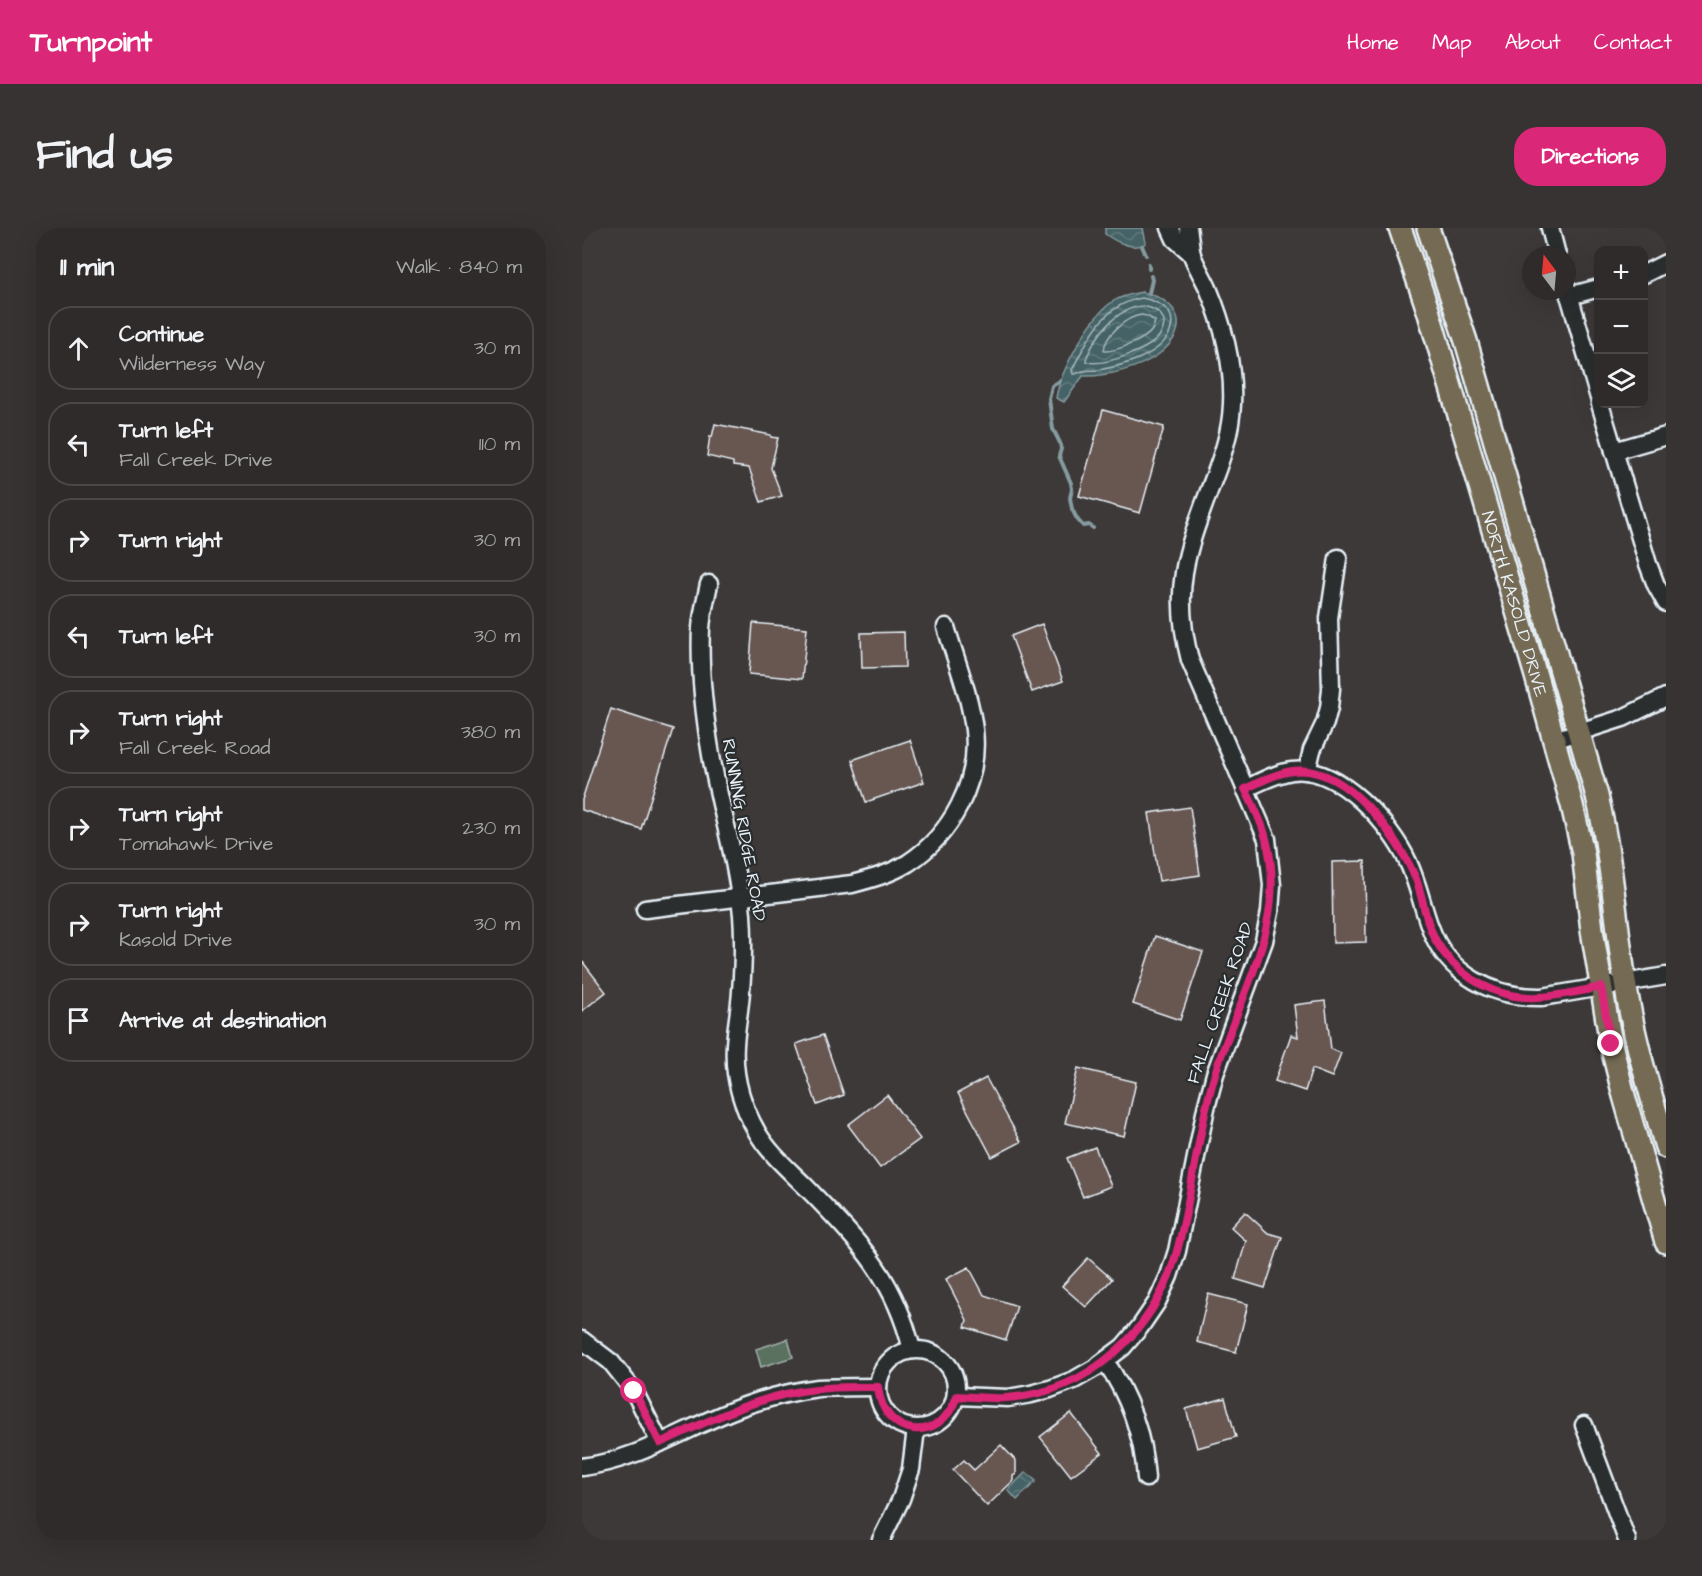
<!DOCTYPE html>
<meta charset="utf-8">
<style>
body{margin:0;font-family:"Architects Daughter",sans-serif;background:#363332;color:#f1f3f6}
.controls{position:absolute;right:18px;top:18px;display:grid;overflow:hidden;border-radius:12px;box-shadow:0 6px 24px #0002}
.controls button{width:54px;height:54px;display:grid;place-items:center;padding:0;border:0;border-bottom:2px solid #494747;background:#2e2b2a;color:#f1f3f6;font:30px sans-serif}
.compass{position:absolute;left:940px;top:18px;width:54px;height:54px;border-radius:50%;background:#2e2b2a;box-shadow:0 6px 24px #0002;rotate:344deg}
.stop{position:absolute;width:18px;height:18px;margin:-14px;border:4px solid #db2777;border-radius:50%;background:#fff}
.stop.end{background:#db2777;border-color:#fff;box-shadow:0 2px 6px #0008}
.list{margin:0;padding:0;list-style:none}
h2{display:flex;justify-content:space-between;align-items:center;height:78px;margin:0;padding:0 24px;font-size:26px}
h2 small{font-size:20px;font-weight:400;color:#a7a7a8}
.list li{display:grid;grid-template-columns:39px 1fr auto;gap:18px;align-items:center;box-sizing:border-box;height:84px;margin:0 12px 12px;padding:0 12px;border:2px solid #494747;border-radius:24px}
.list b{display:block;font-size:22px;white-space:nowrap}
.list p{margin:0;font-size:20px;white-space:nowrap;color:#a7a7a8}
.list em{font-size:20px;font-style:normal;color:#a7a7a8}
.icon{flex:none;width:33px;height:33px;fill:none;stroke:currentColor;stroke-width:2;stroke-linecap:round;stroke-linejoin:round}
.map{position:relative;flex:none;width:1084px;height:1312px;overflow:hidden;border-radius:24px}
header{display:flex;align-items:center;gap:36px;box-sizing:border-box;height:84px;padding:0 30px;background:#db2777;color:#fff}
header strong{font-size:28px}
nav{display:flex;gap:33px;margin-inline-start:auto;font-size:21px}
.intro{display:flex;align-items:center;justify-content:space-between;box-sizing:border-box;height:144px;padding:0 36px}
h1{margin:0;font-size:42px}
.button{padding:15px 27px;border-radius:24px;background:#db2777;color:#fff;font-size:21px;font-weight:700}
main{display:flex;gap:36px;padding:0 36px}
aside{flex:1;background:#2e2b2a;border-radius:24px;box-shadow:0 6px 24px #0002}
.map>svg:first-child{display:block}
.green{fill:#5a715e;stroke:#a1b1ab;stroke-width:1.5}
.water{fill:url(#water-waves);stroke:#869ca0;stroke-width:1.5}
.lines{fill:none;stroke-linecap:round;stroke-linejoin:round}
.shore{stroke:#a7b8be;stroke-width:1.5}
.stream{stroke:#869ca0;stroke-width:4}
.building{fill:#685651;stroke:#e8f1f8;stroke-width:1.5}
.minor-casing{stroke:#e8f1f8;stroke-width:21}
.major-casing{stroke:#e8f1f8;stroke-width:26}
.minor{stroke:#2a2d2e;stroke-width:16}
.major{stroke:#746b52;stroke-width:21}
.route{stroke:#db2777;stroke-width:8}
.labels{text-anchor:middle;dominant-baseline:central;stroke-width:4.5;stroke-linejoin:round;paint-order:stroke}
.street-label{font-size:18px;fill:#e8f1f8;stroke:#2a2d2e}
</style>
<header>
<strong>Turnpoint</strong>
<nav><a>Home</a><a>Map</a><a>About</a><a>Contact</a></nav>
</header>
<div class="intro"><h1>Find us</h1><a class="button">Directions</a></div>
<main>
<aside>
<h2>11 min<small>Walk · 840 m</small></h2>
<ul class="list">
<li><svg class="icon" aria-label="ahead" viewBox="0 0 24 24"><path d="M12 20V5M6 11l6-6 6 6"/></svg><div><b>Continue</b><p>Wilderness Way</p></div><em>30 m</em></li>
<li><svg class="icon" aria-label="left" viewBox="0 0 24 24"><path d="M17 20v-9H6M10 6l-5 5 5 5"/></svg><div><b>Turn left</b><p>Fall Creek Drive</p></div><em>110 m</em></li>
<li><svg class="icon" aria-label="right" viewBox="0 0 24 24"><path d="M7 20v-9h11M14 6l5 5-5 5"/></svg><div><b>Turn right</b></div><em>30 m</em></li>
<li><svg class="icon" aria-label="left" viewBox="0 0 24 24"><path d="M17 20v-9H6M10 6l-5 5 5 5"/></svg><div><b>Turn left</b></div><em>30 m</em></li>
<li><svg class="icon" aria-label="right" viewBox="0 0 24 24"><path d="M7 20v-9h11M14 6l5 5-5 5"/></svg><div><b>Turn right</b><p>Fall Creek Road</p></div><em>380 m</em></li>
<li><svg class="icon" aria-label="right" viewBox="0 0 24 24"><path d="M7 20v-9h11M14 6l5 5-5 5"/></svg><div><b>Turn right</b><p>Tomahawk Drive</p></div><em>230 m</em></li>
<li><svg class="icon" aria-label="right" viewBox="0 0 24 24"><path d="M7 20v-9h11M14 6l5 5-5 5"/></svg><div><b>Turn right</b><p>Kasold Drive</p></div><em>30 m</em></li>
<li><svg class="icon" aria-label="arrive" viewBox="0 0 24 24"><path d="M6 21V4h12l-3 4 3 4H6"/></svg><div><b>Arrive at destination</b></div></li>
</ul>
</aside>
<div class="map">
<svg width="1084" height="1312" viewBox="0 0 1084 1312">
<defs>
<pattern id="water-waves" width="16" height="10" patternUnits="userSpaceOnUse" patternTransform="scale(1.5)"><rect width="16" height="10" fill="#456366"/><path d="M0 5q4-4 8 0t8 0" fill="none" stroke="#607a7d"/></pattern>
</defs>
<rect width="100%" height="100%" fill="#3d3938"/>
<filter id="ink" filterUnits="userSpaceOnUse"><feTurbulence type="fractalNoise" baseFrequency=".0167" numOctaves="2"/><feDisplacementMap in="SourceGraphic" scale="12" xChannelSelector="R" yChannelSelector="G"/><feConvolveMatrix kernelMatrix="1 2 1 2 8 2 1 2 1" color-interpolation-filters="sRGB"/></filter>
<g filter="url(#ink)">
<polygon class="green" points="206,1111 211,1129 179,1139 174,1121"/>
<g class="water">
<path d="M523 0H561L564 15C552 23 534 14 523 6Z"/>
<path d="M560 64C598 72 610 101 577 126 559 140 523 149 501 148L482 174 474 170C478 144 507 90 530 74 539 68 549 66 560 64Z"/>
<polygon points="444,1244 454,1253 435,1272 426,1262"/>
</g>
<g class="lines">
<g class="shore">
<path d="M560 70C570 72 582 76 588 86 591 92 590 97 588 104 578 128 540 138 516 142 508 143 501 141 494 146H491L490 142C506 111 521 76 560 70Z"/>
<path d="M560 78C570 80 579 83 582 93 582 97 581 103 578 107 569 122 522 138 505 134L504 131C514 107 533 81 560 78Z"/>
<path d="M559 87 565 88 573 93C572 96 572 99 570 102 564 112 532 124 522 123 522 108 544 89 559 87Z"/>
</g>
<g class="stream">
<polyline points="560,18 564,27"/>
<polyline points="567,36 567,41"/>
<polyline points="567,65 570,52 569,48"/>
<polyline points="478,153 470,158 467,171 471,201 478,215 479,221 477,228 489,255 490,261 488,270 490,281 495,291 501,298 507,297 511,300"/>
</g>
</g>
<g class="building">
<polygon points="521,182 582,199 558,285 497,268"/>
<polygon points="133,196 189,207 189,209 196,210 189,240 200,268 179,274 167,240 151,238 151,234 125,228 128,208 130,209"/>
<polygon points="171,395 225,400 220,451 167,446"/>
<polygon points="460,396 481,453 450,464 429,408"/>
<polygon points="322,404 323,439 280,440 279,405"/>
<polygon points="29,481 91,501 59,601 0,582 0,572"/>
<polygon points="328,512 342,554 284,574 270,532"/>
<polygon points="608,579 618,647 577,653 567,585"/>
<polygon points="783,633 784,714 751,715 750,634"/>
<polygon points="573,708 621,724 598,792 551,776"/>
<polygon points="0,733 24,764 0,783"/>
<polygon points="743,773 749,821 759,825 750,849 730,841 723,863 693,853 709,807 716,809 712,777"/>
<polygon points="241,807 262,867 235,877 214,816"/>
<polygon points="496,840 554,854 542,908 483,895"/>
<polygon points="404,850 439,914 410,929 376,865"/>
<polygon points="305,867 338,911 298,940 266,897"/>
<polygon points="513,919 529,958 501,969 485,930"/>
<polygon points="663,984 686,1005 700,1009 683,1060 653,1051 664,1013 649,999"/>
<polygon points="506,1030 530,1051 504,1079 480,1058"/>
<polygon points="387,1039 402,1067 435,1078 424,1112 383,1099 385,1092 364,1051"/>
<polygon points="626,1066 666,1076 654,1124 615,1114"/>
<polygon points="643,1170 654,1209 615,1220 604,1181"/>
<polygon points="489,1185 520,1225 489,1248 458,1209"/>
<polygon points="419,1217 434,1233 434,1246 431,1248 431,1253 405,1278 371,1242 382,1232 392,1242"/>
</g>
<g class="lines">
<defs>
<g id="minor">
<polyline points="588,0 593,11 610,26"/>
<polyline points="968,0 975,27"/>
<polyline points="1062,46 1084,35"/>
<polyline points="985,60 1017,170"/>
<polyline points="987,68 1017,60"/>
<polyline points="1018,176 1066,336 1074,357 1084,375"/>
<polyline points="1032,223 1084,208"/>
<path d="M127 356C124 370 120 386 119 400 117 442 122 485 129 527 138 580 155 632 160 687 162 712 161 738 159 763 158 781 154 799 153 817 151 847 160 878 175 904 187 925 206 941 223 958 274 1011 312 1047 330 1122"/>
<polyline points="972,512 1041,490 1084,469"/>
<polyline points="725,543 730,522 743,495 747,480 749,461 747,390 756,330"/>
<path d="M663 561C678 554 694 545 710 543 757 537 809 597 826 634 836 655 840 678 848 699 865 747 912 770 960 769L1084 748"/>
<path d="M63 681 270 656C289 651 308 646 326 635 369 607 398 554 392 502 388 467 374 433 364 399"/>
<polyline points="0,1112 29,1134 52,1163 78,1215"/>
<circle cx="335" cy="1161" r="39"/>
<path d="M523 1133C548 1169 561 1206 564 1250"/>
<path d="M375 1168 426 1170 449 1166 468 1161 492 1152 513 1140 541 1119 558 1099 575 1074 587 1048 595 1023 624 880 633 846 682 713 688 684 690 657 685 611 608 432C589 360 605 322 630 255 640 229 649 204 650 176 652 136 641 96 626 60 621 49 614 38 610 27 608 19 608 9 606 0"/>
<polyline points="1002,1197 1045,1312"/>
<path d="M0 1239C62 1231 110 1195 168 1176 189 1169 213 1163 236 1160 255 1159 276 1159 296 1159"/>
<polyline points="299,1312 319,1271 329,1241 334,1201"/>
</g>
<g id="major">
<path id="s1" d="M818 0 846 82 954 448 990 577 1001 625 1010 702 1029 816 1042 868 1084 1014"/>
<path d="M846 0 884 113 1015 568C1031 635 1034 704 1046 772 1055 822 1070 870 1084 919"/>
</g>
</defs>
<use href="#minor" class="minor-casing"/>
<use href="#major" class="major-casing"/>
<use href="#minor" class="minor"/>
<use href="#major" class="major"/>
</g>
</g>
<g class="lines" filter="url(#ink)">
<path class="route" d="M52 1163 78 1215C129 1192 180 1166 235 1161 255 1158 276 1159 296 1159 301 1210 359 1217 375 1168 391 1169 408 1171 424 1170 508 1165 574 1102 595 1023 611 965 615 904 633 846 656 770 707 693 684 611 680 593 671 577 663 561 678 554 694 545 711 543 764 536 816 609 834 651 840 667 842 684 848 700 860 732 891 758 924 766 955 774 989 765 1019 759L1029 816"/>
</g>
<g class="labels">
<g class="street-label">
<text stroke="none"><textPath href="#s1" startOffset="393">NORTH KASOLD DRIVE</textPath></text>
<text transform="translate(162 602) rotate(80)">RUNNING RIDGE ROAD</text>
<text transform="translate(638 775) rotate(-71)">FALL CREEK ROAD</text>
</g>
</g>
</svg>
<div class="controls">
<button>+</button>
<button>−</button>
<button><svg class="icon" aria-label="layers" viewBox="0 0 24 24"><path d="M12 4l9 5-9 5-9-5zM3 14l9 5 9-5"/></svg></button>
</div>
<svg class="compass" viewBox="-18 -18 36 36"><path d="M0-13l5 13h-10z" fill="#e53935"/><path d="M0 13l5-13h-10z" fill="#a7a7a8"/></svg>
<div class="stop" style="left:52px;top:1163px"></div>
<div class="stop end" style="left:1029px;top:816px"></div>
</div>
</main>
